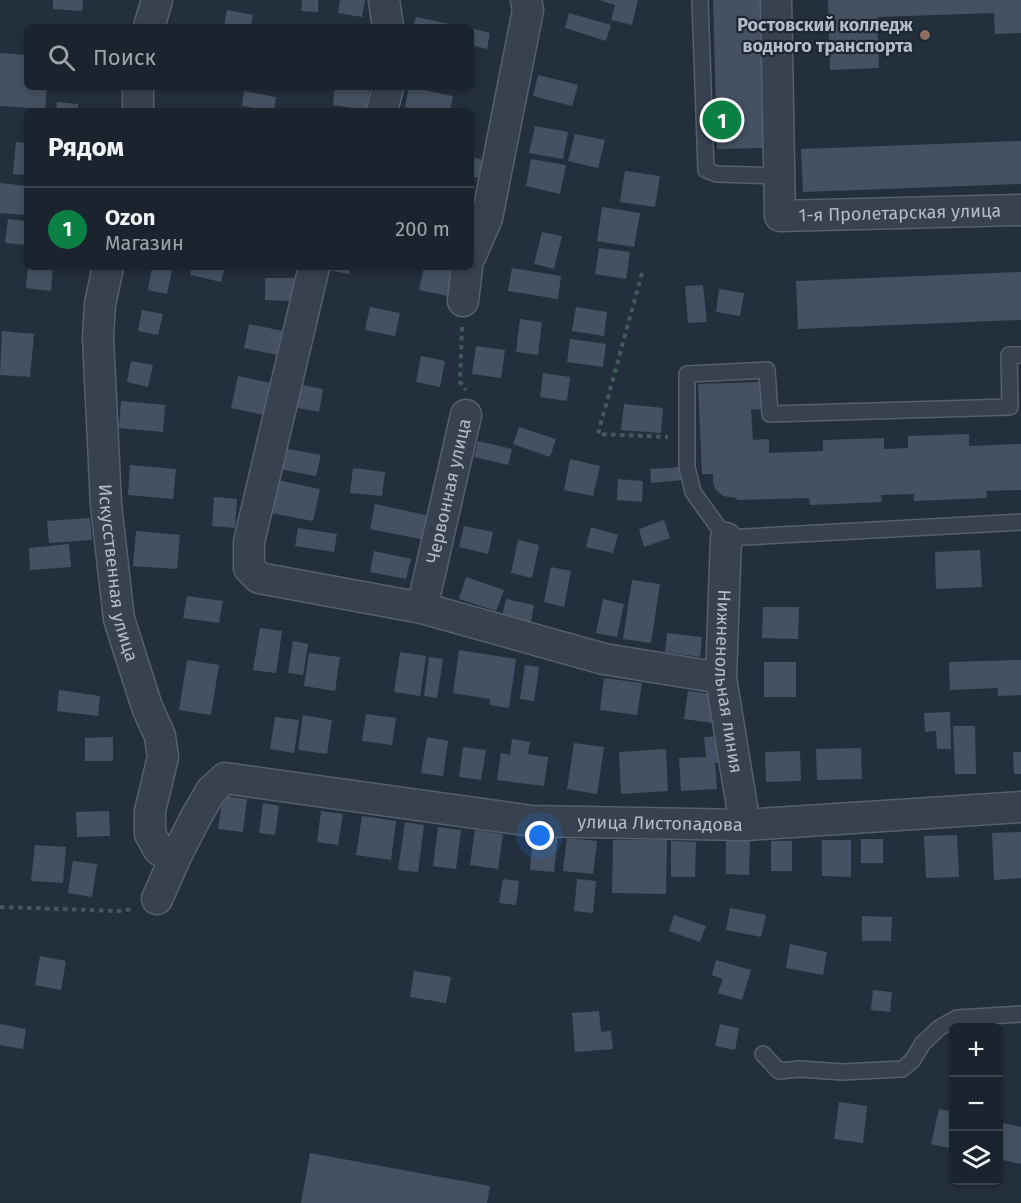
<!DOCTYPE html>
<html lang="ru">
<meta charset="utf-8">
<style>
body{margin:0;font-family:"Fira Sans",sans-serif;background:#242b36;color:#f1f3f6}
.controls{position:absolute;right:18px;bottom:18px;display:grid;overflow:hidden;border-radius:9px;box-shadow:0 3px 9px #0003}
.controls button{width:54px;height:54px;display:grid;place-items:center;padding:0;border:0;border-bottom:2px solid #39404a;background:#1b232e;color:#f1f3f6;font:30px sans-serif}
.you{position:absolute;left:540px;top:836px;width:21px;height:21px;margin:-15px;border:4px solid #fff;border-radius:50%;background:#1a73e8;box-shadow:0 0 0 9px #1a73e833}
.badge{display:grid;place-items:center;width:39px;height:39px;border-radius:50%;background:#0b8043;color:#fff;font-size:20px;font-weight:700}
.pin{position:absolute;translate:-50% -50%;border:3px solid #fff;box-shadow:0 2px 6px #0006}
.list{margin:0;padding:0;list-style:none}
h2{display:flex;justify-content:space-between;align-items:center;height:78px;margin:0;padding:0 24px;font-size:26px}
h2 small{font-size:20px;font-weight:400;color:#a0a4aa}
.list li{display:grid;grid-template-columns:39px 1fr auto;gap:18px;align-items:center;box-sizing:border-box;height:84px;padding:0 24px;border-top:2px solid #39404a}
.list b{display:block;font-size:22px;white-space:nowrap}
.list p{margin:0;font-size:20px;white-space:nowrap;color:#a0a4aa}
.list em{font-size:20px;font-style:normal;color:#a0a4aa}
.icon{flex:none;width:33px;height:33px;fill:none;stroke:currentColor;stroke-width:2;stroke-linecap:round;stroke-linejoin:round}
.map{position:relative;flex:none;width:1021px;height:1203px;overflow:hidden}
.search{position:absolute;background:#1b232e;box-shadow:0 3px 9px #0003;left:24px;top:24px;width:450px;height:66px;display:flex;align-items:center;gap:15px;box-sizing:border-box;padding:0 21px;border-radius:9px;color:#a0a4aa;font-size:22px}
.panel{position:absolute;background:#1b232e;box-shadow:0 3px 9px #0003;left:24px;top:108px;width:450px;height:162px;border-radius:9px}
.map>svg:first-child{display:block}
.building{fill:#455162}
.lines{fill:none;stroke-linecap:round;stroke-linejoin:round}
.service-casing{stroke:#565f6c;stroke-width:18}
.minor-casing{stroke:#565f6c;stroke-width:33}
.path{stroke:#44595c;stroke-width:4;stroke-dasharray:4.5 4.5;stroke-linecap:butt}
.service{stroke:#38414e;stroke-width:15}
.minor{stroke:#38414e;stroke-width:30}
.education-dot{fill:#8d6e63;stroke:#1d2633;stroke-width:2}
.labels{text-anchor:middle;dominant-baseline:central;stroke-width:4.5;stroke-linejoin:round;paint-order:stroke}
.poi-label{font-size:18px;font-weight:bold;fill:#b4bcc9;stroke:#1d2633;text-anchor:end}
.street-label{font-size:18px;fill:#b4bcc9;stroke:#1d2633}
</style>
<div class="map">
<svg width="1021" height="1203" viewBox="0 0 1021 1203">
<rect width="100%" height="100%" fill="#242f3e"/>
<g class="building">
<polygon points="53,0 83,0 82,11 53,9"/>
<polygon points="302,0 318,0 318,12 301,11"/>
<polygon points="340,0 365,0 362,17 338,13"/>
<polygon points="599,0 638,0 632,25 611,20 615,5"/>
<polygon points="713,0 766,0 770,148 717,149"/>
<polygon points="828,0 1021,0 1021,33 995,34 994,13 877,17 879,68 830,70"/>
<polygon points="227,10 253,15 251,27 224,27"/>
<polygon points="569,13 611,25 606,41 565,28"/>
<polygon points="416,17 450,24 449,27 413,27"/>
<polygon points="471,28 490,33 487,49 471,45"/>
<polygon points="0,53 27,55 27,87 47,87 45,109 0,106"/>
<polygon points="538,75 578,85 572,106 533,96"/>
<polygon points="335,87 369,90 367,110 333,105"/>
<polygon points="409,87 453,96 450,111 425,111 405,107"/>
<polygon points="244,91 276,97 274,111 242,106"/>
<polygon points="57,102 78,104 78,111 56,111"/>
<polygon points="535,126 568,132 563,159 529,153"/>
<polygon points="575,134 605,140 598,168 568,161"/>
<polygon points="1021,141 1021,184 803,192 801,149"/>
<polygon points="16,142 27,143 27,175 13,174"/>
<polygon points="471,157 484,160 479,178 471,176"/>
<polygon points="531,159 566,165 560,194 526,186"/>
<polygon points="625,171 660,176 655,207 620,202"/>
<polygon points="0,183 27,186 27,215 0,213"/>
<polygon points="602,207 640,213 634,247 597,241"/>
<polygon points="8,219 27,221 27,245 5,243"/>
<polygon points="542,232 562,236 554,269 534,264"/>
<polygon points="599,248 630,252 626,279 595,274"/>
<polygon points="28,267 53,267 51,291 26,288"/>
<polygon points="152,267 172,270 167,294 148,290"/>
<polygon points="192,267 225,267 221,282 190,275"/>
<polygon points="329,267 350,267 349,274 328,270"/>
<polygon points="424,267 454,267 448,296 419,290"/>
<polygon points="512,268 561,276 558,299 508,291"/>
<polygon points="1021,272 1021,320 798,329 796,281"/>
<polygon points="265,278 295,278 295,301 265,300"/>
<polygon points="703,285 707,322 688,323 685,286"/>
<polygon points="719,289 744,293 740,316 716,312"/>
<polygon points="370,307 400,313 395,336 365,330"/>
<polygon points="576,307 607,312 604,336 572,331"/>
<polygon points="142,310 163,314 158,335 138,331"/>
<polygon points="520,319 542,322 538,355 516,352"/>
<polygon points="249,324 283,331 278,355 244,348"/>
<polygon points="2,331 34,334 30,377 0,375"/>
<polygon points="570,339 606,344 603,367 567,362"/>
<polygon points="476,346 505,350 501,378 472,374"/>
<polygon points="421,356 445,361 440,387 416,382"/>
<polygon points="131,361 153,365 148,387 127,382"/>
<polygon points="543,373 570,377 567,401 540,397"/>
<polygon points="238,376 271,383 264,415 231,408"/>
<polygon points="761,382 762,409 751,410 753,440 769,439 769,453 823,451 823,440 884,438 884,449 908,448 908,436 969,434 969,446 1021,444 1021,490 986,491 987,498 914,501 914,494 881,495 882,502 810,505 809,498 737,500 737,498 723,496 715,489 713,482 713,474 702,474 698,384"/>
<polygon points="297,384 323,389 319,412 293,407"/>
<polygon points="121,401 165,405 163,432 119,428"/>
<polygon points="624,404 663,408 661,433 621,430"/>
<polygon points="519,427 556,439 550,457 513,444"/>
<polygon points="478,441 512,449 508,465 474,457"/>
<polygon points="283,448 321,455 316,476 279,469"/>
<polygon points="570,459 600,466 593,496 564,490"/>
<polygon points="130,465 176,469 173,499 128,495"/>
<polygon points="681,467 683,480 651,483 650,469"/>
<polygon points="353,468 385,472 382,496 350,493"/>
<polygon points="618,479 643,481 642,502 617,500"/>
<polygon points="277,480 320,489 313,521 271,513"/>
<polygon points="214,497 237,499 235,528 212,526"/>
<polygon points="375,504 430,516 425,540 370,529"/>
<polygon points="90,518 92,540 49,543 47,521"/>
<polygon points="664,520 670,538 644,547 639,529"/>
<polygon points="464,526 493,532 488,554 459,547"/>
<polygon points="591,527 618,535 613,553 586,547"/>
<polygon points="298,528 337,534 334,552 295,546"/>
<polygon points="136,531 180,535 177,569 133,566"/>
<polygon points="518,540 539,545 532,578 511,573"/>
<polygon points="69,544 71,567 30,570 29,548"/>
<polygon points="980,550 982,587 936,589 935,552"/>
<polygon points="374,551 411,559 406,579 370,572"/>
<polygon points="551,567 571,571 564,607 544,602"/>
<polygon points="466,577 504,590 496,611 459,599"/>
<polygon points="632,580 660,584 651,643 623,639"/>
<polygon points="187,596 223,601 219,623 183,618"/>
<polygon points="506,599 534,605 531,622 502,616"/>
<polygon points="603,599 624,604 617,637 596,633"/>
<polygon points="763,607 799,607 798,639 762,638"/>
<polygon points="260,628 282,631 276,673 253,670"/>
<polygon points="667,633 702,637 700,657 665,652"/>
<polygon points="293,641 308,644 303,675 288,673"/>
<polygon points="459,650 516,659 509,708 490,705 490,699 453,693"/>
<polygon points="400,652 426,656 420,696 394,692"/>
<polygon points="309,653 340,657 335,691 304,686"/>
<polygon points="429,657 443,659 437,698 424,696"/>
<polygon points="187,660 219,665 211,715 179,710"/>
<polygon points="1021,660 1021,695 998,696 998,688 950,690 949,662"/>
<rect x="764" y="662" width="32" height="35"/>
<polygon points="525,665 539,667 534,701 520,699"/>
<polygon points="604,678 642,683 637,715 600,710"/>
<polygon points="59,690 100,696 98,716 57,711"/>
<polygon points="688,691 717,695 713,723 684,719"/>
<polygon points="950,712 951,749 937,749 936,731 925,732 924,713"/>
<polygon points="366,714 396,718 392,745 362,741"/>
<polygon points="303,715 332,720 327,754 298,750"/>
<polygon points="275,717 299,720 294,753 270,749"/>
<polygon points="953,726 975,726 976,774 955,774"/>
<polygon points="723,736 724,763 715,763 717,789 681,791 679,758 706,757 704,737"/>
<polygon points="113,737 113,761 85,761 85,738"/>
<polygon points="427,737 448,741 443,776 421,773"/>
<polygon points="512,739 530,742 528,754 548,757 544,786 497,780 501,753 510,755"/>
<polygon points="574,743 604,747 597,794 567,789"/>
<polygon points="463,747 486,750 481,780 459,777"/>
<polygon points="861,748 862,779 817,780 816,749"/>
<polygon points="666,749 668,791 621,794 619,752"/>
<polygon points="800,751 801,781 766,782 765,752"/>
<polygon points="1013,752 1021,752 1021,774 1014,774"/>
<polygon points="223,796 247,799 243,832 218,829"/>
<polygon points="263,803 279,806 275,835 259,833"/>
<polygon points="109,811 110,836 77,837 76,812"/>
<polygon points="321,811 343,814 338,845 317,842"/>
<polygon points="362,816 396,821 391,860 356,855"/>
<polygon points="405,822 424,825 418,872 398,870"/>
<polygon points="438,827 461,830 456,869 433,866"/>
<polygon points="475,830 503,834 498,869 470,865"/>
<polygon points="1021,832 1021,878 994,880 992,833"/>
<polygon points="533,835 558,837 554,872 530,870"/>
<polygon points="957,835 959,877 926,878 924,836"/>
<polygon points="567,838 597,841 593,874 563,871"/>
<rect x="861" y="839" width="22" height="24"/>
<polygon points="613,840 667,840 666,894 612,893"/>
<polygon points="822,840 851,840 851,877 822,876"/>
<polygon points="671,841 696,842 695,877 671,877"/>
<polygon points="726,841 750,841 749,875 726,874"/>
<rect x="771" y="841" width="21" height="30"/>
<polygon points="35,845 66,847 63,883 31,881"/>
<polygon points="73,861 97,864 92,897 68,893"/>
<polygon points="503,879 519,881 516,905 499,903"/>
<polygon points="577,879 596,881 593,913 574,911"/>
<polygon points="730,908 766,915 761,937 726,930"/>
<polygon points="674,915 706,926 700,942 669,931"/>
<polygon points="862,916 892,917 891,941 862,941"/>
<polygon points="790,944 827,952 823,975 786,968"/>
<polygon points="40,956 66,961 61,990 35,985"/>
<polygon points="716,960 751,970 742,1000 718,993 723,979 712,975"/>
<polygon points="414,971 451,977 446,1003 410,997"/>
<polygon points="873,990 892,992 890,1012 871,1010"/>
<polygon points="599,1011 601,1032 611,1031 613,1049 575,1052 572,1013"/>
<polygon points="0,1024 26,1029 23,1049 0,1045"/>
<polygon points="720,1024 739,1028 735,1050 715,1046"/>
<polygon points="839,1102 867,1106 863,1143 834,1139"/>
<polygon points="939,1109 954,1112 954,1149 931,1144"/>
<polygon points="998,1122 1021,1127 1021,1164 998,1159"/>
<polygon points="310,1153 490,1186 487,1203 301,1203"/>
</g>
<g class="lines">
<defs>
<g id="service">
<polyline points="700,0 706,170 717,174 779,176"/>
<polyline points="1021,355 1009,355 1010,407 770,414 767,370 687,374 687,467 693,492 726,538 1021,522"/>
<polyline points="763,1054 779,1071 800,1069 842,1072 902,1069 912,1061 923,1043 939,1028 957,1018 1021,1014"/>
</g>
<g id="minor">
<polyline points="384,0 388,27"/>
<path id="s1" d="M776 0 780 216 1021 210"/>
<polyline points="149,27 157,0"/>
<polyline points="138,111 138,87"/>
<polyline points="382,111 388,87"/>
<polyline points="471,255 487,218 528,10 526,0"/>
<path id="s2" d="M108 267 100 304 98 337 106 505 119 619 147 707 160 736 163 757 150 811V834L159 850 175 858"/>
<polyline points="314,267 249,542 249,568 259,578 422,608 604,659 721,678"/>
<polyline points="463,301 467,267"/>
<path id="s3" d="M726 538 721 678 745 825"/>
<path id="s4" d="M422 608 466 415"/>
<path id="s5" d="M157 899 175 858 196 817 211 791 225 778 532 821 745 825 1021 807"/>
</g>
</defs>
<use href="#service" class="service-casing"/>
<use href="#minor" class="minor-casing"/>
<g class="path">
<polyline points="642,273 598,434 668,437"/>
<polyline points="462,327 460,382 466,390"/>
<polyline points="0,907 119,911 134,909"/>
</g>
<use href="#service" class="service"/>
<use href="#minor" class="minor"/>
</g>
<circle class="education-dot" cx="925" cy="35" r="6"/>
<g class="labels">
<g class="poi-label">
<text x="913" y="25">Ростовский колледж<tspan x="913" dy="21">водного транспорта</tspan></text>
</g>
<g class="street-label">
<text stroke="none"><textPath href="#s1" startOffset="336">1-я Пролетарская улица</textPath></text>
<text stroke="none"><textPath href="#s4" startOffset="120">Червонная улица</textPath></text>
<text stroke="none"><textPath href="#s2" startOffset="308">Искусственная улица</textPath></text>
<text stroke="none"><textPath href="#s3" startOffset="144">Нижненольная линия</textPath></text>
<text stroke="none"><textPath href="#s5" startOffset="578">улица Листопадова</textPath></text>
</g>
</g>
</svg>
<div class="controls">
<button>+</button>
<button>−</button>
<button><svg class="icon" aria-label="layers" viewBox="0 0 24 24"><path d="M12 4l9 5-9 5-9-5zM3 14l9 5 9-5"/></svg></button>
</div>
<div class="you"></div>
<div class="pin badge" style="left:722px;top:120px">1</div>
<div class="search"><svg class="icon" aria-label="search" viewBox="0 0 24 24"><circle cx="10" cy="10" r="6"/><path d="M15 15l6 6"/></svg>Поиск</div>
<section class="panel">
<h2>Рядом<small></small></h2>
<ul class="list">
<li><span class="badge">1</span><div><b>Ozon</b><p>Магазин</p></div><em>200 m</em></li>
</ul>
</section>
</div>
